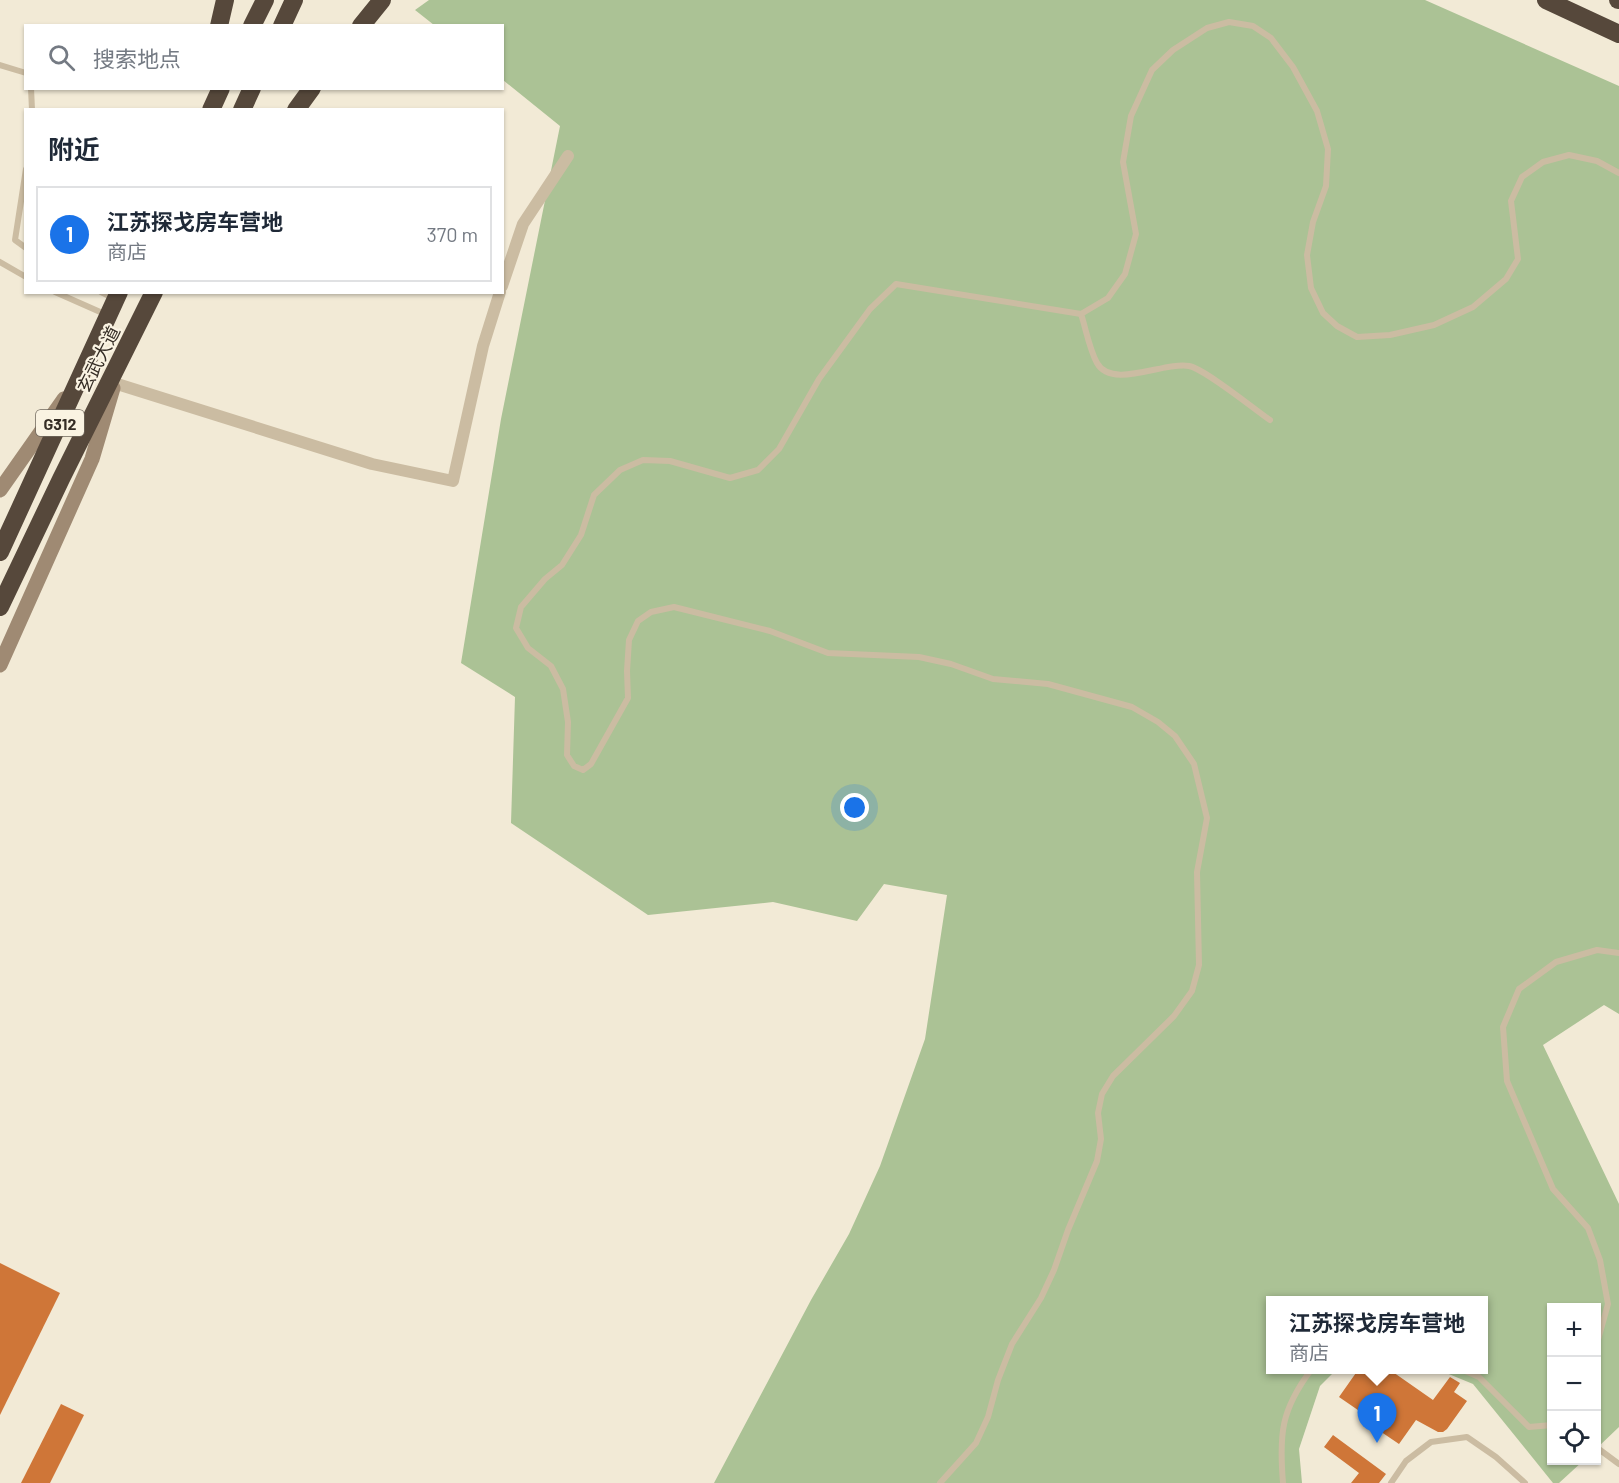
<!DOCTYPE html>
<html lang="zh">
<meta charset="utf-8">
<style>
body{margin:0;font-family:Barlow,"Noto Sans SC",sans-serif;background:#f6f6f7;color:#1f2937}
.controls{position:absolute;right:18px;bottom:18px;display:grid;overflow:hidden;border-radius:0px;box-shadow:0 2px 4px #0004}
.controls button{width:54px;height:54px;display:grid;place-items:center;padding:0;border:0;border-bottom:2px solid #e0e1e3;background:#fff;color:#1f2937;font:30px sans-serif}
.you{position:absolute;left:855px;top:808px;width:21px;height:21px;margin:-15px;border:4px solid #fff;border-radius:50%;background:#1a73e8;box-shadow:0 0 0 9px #1a73e833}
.badge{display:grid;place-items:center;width:39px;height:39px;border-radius:50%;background:#1a73e8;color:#fff;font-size:20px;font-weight:700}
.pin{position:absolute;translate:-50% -50px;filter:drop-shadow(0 2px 3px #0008)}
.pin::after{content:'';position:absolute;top:32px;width:21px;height:18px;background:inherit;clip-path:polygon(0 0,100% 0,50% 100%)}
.popup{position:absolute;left:1266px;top:1296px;width:222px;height:78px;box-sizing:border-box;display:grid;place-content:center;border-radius:0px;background:#fff;filter:drop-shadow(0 2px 4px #0005);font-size:20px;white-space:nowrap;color:#747a83}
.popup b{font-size:22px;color:#1f2937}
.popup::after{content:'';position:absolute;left:50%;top:100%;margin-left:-12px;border:12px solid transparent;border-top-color:#fff}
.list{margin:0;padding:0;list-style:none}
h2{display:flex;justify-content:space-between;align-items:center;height:78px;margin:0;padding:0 24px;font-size:26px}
h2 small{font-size:20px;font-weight:400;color:#747a83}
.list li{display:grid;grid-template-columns:39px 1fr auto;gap:18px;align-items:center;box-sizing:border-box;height:96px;margin:0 12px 12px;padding:0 12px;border:2px solid #e0e1e3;border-radius:0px}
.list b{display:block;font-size:22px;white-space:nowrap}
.list p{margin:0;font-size:20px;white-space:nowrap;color:#747a83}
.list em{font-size:20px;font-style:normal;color:#747a83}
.icon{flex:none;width:33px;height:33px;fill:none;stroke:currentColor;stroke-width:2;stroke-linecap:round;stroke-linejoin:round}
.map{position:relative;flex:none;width:1619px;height:1483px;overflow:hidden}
.search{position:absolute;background:#fff;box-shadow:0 2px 4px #0004;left:24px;top:24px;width:480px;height:66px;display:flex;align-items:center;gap:15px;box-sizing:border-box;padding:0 21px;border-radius:0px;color:#747a83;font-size:22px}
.panel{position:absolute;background:#fff;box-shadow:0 2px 4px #0004;left:24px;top:108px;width:480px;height:186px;border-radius:0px}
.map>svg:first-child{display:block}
.green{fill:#abc295}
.building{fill:#cf7638}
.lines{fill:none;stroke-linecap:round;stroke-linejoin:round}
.lane{stroke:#cbbca2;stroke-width:6}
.street{stroke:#cbbca2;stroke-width:12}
.secondary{stroke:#9f8a73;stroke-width:15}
.highway{stroke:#56483b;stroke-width:18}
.labels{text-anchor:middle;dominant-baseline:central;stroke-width:4.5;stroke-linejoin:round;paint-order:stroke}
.shield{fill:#faf3e2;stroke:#70685e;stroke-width:1.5}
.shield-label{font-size:16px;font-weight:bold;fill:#352d25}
.street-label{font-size:18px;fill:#352d25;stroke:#faf3e2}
</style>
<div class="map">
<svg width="1619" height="1483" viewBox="0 0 1619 1483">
<rect width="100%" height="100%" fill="#f2ead6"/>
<polygon class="green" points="429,0 1425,0 1619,86 1619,1014 1604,1005 1543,1045 1619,1204 1619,1427 1597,1448 1596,1308 1552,1308 1552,1460 1583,1461 1559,1483 1553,1483 1473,1384 1439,1370 1484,1370 1484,1300 1270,1300 1270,1370 1336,1370 1320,1386 1299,1449 1302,1483 714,1483 811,1300 849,1234 880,1166 925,1039 947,895 884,884 857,921 773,902 648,915 511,823 515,697 461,663 501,419 560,126 503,80 502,26 434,25 415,10"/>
<g class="building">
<polygon points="0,1263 60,1293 0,1415"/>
<polygon points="1358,1370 1390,1370 1433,1400 1450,1377 1460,1383 1454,1392 1467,1401 1447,1429 1443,1432 1438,1432 1416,1420 1399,1444 1368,1423 1371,1419 1339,1397"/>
<polygon points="61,1404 84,1415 50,1483 21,1483"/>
<polygon points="1333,1435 1386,1474 1379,1483 1351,1483 1359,1473 1324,1447"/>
</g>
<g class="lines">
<g class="lane">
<polyline points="0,65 26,73"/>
<polyline points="31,88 32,110"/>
<polyline points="26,169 15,240 26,248"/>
<polyline points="0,262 26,277"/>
<polyline points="55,292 107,315"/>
<polyline points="101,292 113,298"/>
<path d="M1081 314C1086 329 1089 348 1097 363 1112 390 1165 361 1189 366 1205 369 1254 409 1270 420"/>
<polyline points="1596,1347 1608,1304 1600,1260 1588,1228 1553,1189 1507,1081 1503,1027 1519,989 1556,962 1597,950 1619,953"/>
<polyline points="1463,1370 1479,1377 1529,1427 1552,1425"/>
<polyline points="1596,1447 1619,1464"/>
<polyline points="940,1483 976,1443 988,1417 998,1380 1012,1344 1041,1298 1054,1270 1068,1230 1097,1161 1101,1139 1098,1113 1102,1094 1113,1076 1174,1016 1192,991 1199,965 1197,872 1207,818 1194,764 1175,736 1158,722 1132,707 1048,684 993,679 951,664 919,657 828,653 770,631 674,607 651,612 638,621 629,640 627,671 628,698 591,764 583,770 574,766 567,755 568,722 563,689 551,666 528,648 516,628 521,607 545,579 562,565 581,535 594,495 620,470 643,460 670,461 730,478 758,470 779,449 819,379 870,309 896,284 1081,314 1108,298 1125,274 1136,234 1123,162 1131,116 1152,70 1173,50 1207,28 1229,22 1253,26 1271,38 1293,67 1317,111 1328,149 1326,186 1313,222 1307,255 1311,288 1323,313 1337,326 1357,337 1390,335 1434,325 1473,307 1506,279 1518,259 1511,201 1522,177 1543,162 1569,155 1597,161 1619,173"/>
<path d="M1283 1483C1279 1434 1281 1410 1311 1370"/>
<polyline points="1391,1483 1406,1461 1431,1442 1467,1437 1496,1457 1525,1483"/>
</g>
<g class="street">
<polyline points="502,286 523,224 568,156"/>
<polyline points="114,383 372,464 453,481 483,346 500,292"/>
</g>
<g class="secondary">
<polyline points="0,490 64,399"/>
<polyline points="0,665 92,459 113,388"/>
</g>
<g class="highway">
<polyline points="1546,0 1619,34"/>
<polyline points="1618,0 1619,0"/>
<polyline points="219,26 225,0"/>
<polyline points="252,26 265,0"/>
<polyline points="282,26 294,0"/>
<polyline points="361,26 382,0"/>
<polyline points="211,110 221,88"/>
<polyline points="242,110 252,88"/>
<polyline points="296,110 312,88"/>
<polyline points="0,552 119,292"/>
<polyline points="0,607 61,479 154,292"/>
</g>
</g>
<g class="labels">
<rect class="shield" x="36" y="410" width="48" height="26" rx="4.5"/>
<g class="shield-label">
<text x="60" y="423">G312</text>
</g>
<g class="street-label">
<text transform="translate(98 359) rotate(-63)">玄武大道</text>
</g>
</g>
</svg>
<div class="controls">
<button>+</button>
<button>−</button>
<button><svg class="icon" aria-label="locate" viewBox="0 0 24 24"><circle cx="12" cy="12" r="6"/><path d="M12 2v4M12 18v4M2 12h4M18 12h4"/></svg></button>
</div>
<div class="you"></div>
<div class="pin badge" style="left:1377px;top:1443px">1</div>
<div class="popup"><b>江苏探戈房车营地</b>商店</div>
<div class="search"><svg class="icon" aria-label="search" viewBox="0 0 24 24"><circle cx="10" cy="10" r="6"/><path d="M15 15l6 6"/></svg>搜索地点</div>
<section class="panel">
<h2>附近<small></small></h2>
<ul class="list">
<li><span class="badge">1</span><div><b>江苏探戈房车营地</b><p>商店</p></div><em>370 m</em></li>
</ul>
</section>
</div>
